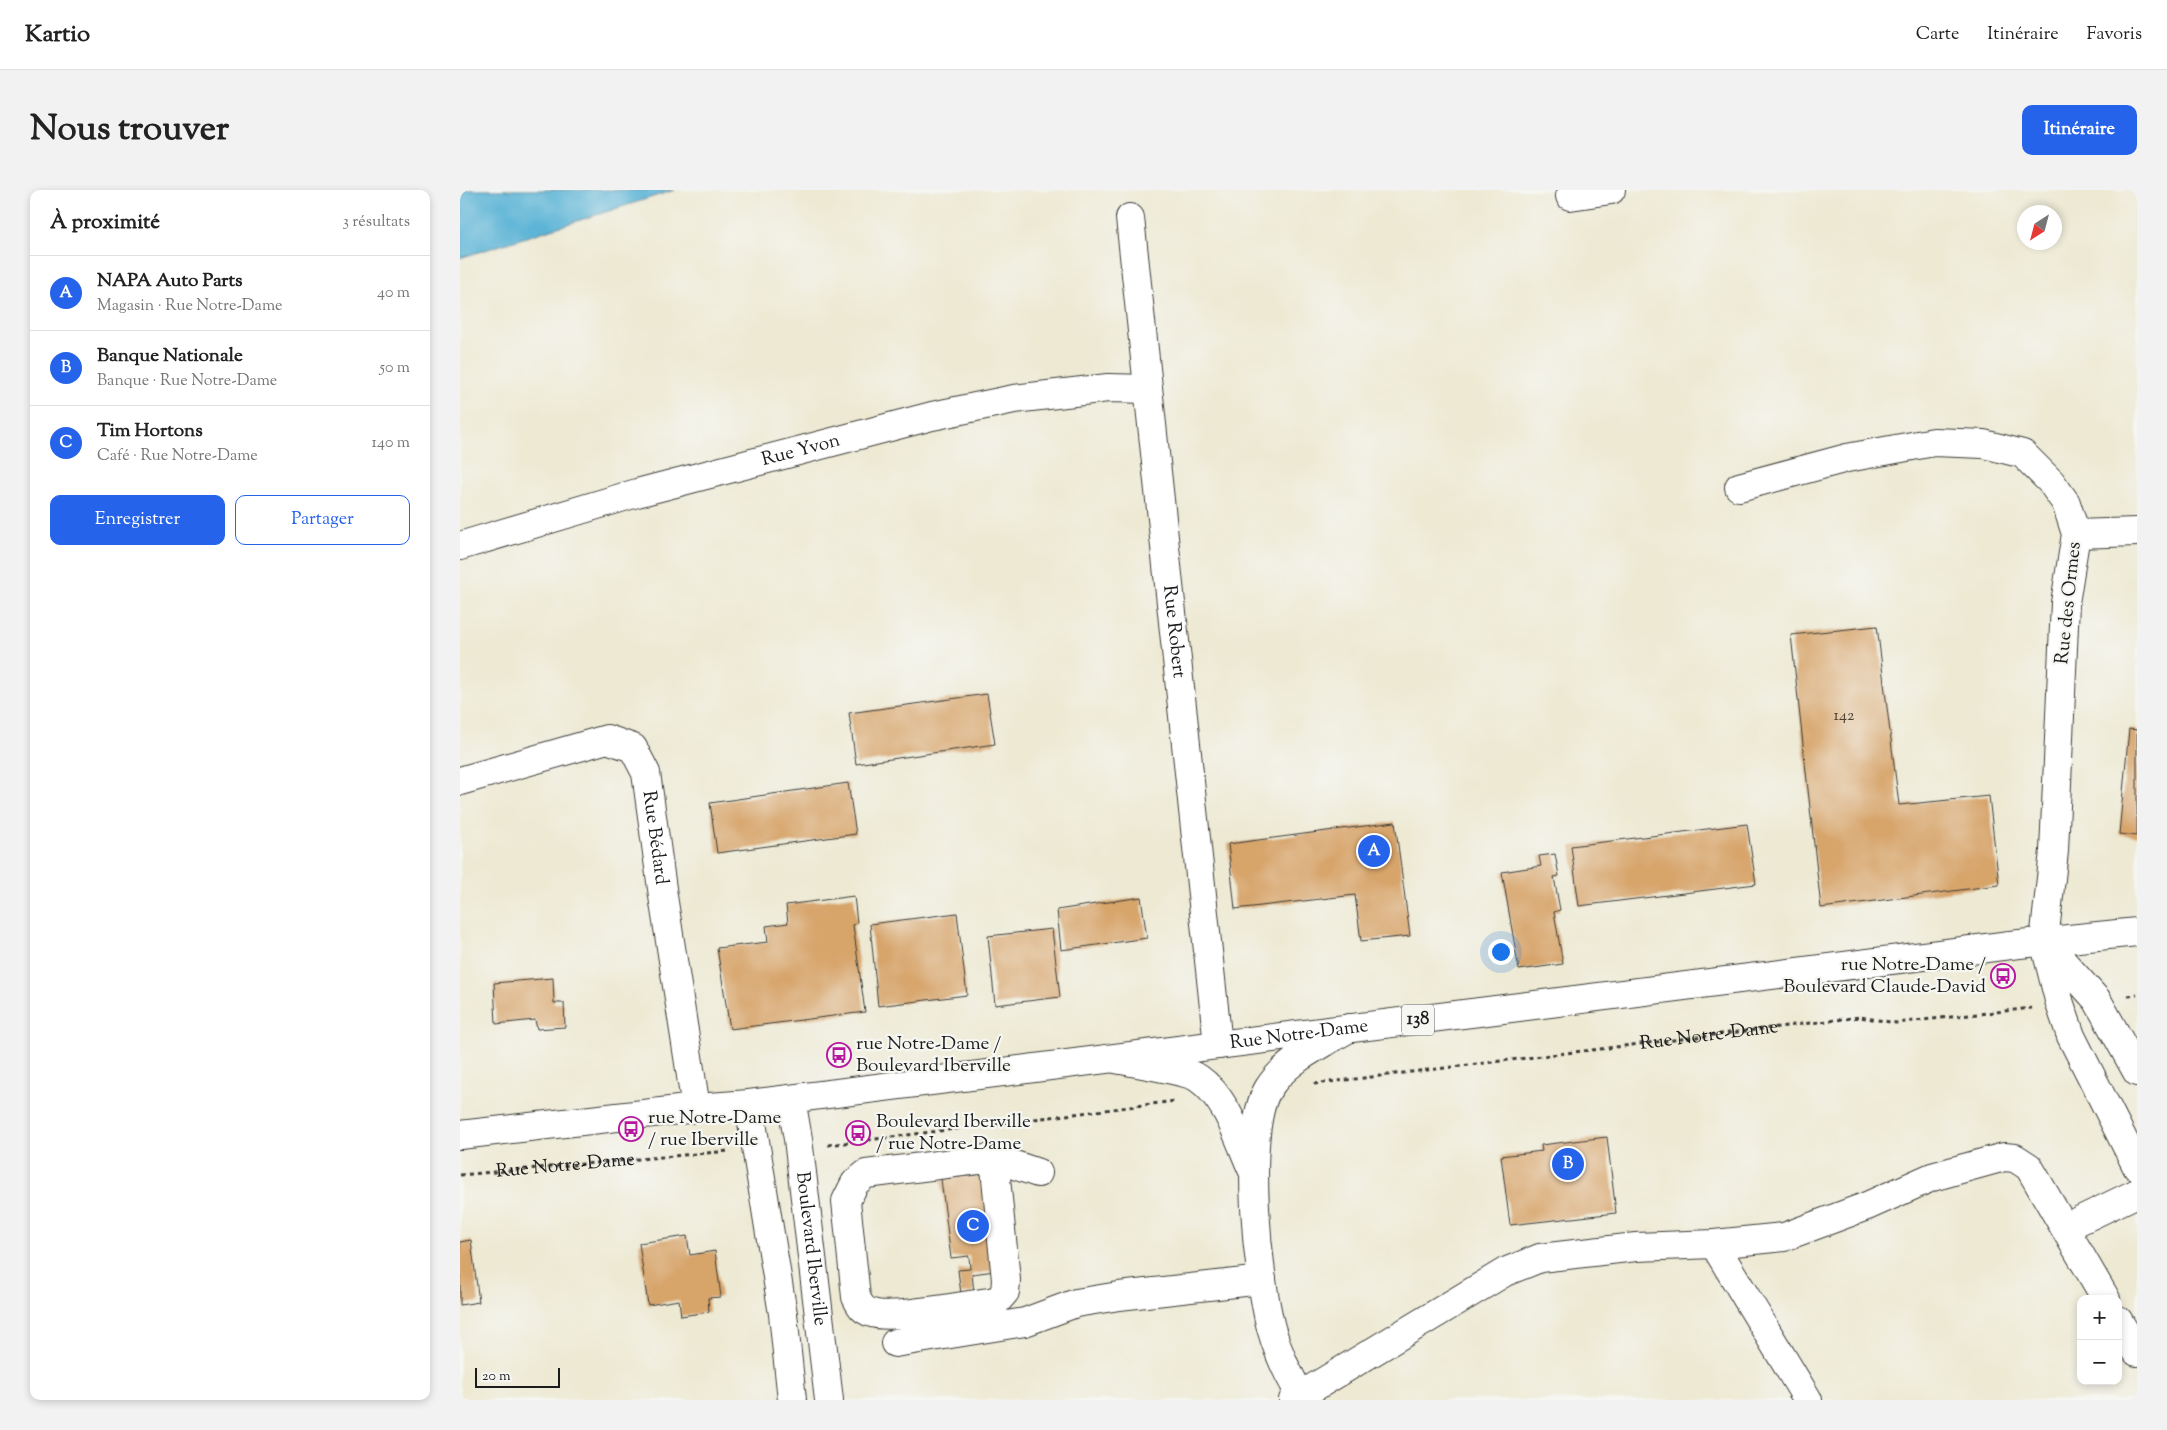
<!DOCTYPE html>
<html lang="fr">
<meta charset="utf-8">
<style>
body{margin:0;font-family:"Sorts Mill Goudy",serif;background:#f2f2f2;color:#222}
.controls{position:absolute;right:15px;bottom:15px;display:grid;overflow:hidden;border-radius:10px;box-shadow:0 2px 8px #0003}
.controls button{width:45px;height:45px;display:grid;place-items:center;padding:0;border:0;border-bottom:1px solid #e0e0e0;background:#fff;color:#222;font:25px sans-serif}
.compass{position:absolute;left:1557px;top:15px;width:45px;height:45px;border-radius:50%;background:#fff;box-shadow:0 2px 8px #0003;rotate:216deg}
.scale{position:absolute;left:15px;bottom:12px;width:85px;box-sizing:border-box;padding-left:5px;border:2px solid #1c1c1c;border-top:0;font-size:14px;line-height:18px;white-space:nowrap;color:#1c1c1c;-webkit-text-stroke:4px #f6f6f2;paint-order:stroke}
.you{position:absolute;left:1040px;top:761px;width:18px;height:18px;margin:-12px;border:4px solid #fff;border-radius:50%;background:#1a73e8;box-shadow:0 0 0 8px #1a73e833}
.badge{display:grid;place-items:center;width:32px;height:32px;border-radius:50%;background:#2563eb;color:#fff;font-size:16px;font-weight:700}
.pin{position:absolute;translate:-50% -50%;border:2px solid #fff;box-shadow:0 1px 5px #0006}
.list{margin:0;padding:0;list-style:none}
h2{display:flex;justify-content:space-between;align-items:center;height:65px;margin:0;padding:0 20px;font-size:21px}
h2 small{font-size:16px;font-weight:400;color:#767676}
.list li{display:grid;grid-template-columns:32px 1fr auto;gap:15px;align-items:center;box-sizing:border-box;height:75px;padding:0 20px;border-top:1px solid #e0e0e0}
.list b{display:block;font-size:19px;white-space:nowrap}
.list p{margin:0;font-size:16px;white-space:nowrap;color:#767676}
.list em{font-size:16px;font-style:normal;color:#767676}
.actions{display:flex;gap:10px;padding:15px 20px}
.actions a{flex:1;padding:11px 0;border:1px solid #2563eb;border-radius:10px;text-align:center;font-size:18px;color:#2563eb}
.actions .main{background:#2563eb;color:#fff}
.map{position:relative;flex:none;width:1677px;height:1210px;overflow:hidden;border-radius:10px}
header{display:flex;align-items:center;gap:30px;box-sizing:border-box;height:70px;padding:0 25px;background:#fff;border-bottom:1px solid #e0e0e0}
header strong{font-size:24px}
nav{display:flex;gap:28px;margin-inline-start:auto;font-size:18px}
.intro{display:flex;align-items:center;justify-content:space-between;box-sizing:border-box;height:120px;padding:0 30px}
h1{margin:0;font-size:35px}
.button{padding:12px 22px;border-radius:10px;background:#2563eb;color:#fff;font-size:18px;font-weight:700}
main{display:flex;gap:30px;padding:0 30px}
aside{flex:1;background:#fff;border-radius:10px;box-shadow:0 2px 8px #0003}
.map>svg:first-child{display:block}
.water{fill:#58b2d6;stroke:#3a6779}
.building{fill:#d7a46a}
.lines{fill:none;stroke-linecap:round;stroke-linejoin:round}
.minor-casing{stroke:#3b3b37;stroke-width:30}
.major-casing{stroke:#3b3b37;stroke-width:30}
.path{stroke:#3b3b37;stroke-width:3;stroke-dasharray:4 4;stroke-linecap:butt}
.minor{stroke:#fff;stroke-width:28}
.major{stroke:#fff;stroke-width:28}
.labels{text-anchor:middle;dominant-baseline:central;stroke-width:4.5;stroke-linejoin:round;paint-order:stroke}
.number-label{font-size:16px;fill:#4b3e30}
.shield{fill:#f6f6f2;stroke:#5d5d5c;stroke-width:1}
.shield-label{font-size:18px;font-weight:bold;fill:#1c1c1c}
.street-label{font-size:19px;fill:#1c1c1c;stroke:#f6f6f2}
.poi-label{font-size:19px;fill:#1c1c1c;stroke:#f6f6f2;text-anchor:start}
</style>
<header>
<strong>Kartio</strong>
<nav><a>Carte</a><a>Itinéraire</a><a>Favoris</a></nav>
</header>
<div class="intro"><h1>Nous trouver</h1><a class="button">Itinéraire</a></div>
<main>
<aside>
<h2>À proximité<small>3 résultats</small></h2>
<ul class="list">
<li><span class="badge">A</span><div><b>NAPA Auto Parts</b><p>Magasin · Rue Notre-Dame</p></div><em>40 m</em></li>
<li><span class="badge">B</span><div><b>Banque Nationale</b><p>Banque · Rue Notre-Dame</p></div><em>50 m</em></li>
<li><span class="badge">C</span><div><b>Tim Hortons</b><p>Café · Rue Notre-Dame</p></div><em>140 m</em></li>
</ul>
<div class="actions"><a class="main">Enregistrer</a><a>Partager</a></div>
</aside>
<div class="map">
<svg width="1677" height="1210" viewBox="0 0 1677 1210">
<rect width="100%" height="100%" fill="#f6f6f2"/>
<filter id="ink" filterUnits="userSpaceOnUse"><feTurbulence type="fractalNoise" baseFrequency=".02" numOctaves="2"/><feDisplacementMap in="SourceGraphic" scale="10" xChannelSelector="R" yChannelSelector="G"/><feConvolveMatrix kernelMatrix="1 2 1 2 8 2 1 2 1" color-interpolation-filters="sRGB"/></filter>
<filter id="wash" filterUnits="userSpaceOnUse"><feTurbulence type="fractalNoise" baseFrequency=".0096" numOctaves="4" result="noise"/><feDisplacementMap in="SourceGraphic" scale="20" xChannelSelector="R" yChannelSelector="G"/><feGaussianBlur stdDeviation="1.12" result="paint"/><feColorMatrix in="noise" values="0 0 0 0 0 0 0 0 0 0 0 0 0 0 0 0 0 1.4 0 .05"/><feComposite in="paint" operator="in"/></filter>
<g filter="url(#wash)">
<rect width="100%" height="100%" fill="#ede9d3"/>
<polygon class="water" points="0,0 215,0 0,68"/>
<g id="blocks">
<g class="building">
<polygon points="1417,436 1439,615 1529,606 1539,695 1361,718 1331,445"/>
<polygon points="527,504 535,554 396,574 389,523"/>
<polygon points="1669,539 1677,540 1677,646 1659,644"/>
<polygon points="388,593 396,644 257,663 250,613"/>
<polygon points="935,632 950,746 901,751 895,705 775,719 768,654"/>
<polygon points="1287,634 1296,694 1119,716 1111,656"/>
<polygon points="1095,664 1099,686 1094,687 1100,720 1094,722 1103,774 1059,780 1042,682 1081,676 1079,666"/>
<polygon points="394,706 397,733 393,735 405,822 270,839 257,758 308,752 306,736 328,733 326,715"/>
<polygon points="681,707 687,748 601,760 597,720"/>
<polygon points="497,723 507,805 418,816 410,734"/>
<polygon points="592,739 600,807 535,815 528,746"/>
<polygon points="93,788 94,813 104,813 105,837 77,839 75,830 36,834 34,793"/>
<polygon points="1147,947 1156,1023 1050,1035 1041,966 1082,961 1081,955"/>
<polygon points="523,984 535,1081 512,1084 514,1103 501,1104 498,1080 510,1079 509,1066 491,1068 481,989"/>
<polygon points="227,1046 230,1065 255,1061 261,1107 248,1108 249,1122 221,1126 219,1110 188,1115 179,1053"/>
<polygon points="11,1050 19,1112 0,1115 0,1052"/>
</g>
</g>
</g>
<g filter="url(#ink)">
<use href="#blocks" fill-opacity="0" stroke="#3b3b37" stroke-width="1"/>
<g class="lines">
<defs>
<g id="minor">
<polyline points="1110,6 1151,0"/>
<path id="s3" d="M670 28 758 855"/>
<polyline points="1279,297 1387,268 1474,252 1524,254 1563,264 1591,292 1606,313 1616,344 1605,413 1594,661 1584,751 1600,814 1611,846 1677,977"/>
<polyline points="1616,344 1677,342"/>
<path id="s4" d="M0 356 177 303 472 226 554 209 648 198 688 199"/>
<path id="s5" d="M0 591 147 549 173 558 186 583 203 706 236 918"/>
<polyline points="1587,754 1637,810 1677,882"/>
<path d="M656 869C671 872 728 881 738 888 767 908 778 948 792 979"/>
<path id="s6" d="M331 909 338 949 369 1210"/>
<polyline points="289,914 323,1124 332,1210"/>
<path d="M534 968 546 1090 545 1102 537 1111C511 1114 432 1130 412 1123 402 1120 400 1115 396 1107L386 1011 395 993 406 984 534 968 578 983"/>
<polyline points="1606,1037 1677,1003"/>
<polyline points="1254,1054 1348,1210"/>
<polyline points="1658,1130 1677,1162"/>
<polyline points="435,1153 565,1132 616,1113 659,1106 802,1090"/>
<polyline points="833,1210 1045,1082 1080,1068 1176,1057 1254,1054 1324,1047 1407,1016 1472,987 1544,967 1555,968 1569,977 1646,1109"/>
<path d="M844 1210C830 1189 818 1163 811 1138 798 1089 782 941 808 899 826 870 861 855 889 838"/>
</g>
<g id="major">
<path id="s7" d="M0 945 236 918 289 914 1550 755 1677 742"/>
</g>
</defs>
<use href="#minor" class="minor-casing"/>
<use href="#major" class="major-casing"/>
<g class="path">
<polyline points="1668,806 1677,805"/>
<path id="s1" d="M854 894 1400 827 1436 833 1572 818"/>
<polyline points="368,955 716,911"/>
<path id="s2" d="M0 985 269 961"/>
</g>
<use href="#minor" class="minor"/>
<use href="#major" class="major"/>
</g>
</g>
<defs>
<symbol id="bus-ring" viewBox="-11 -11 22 22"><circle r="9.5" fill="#f6f6f2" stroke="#b5179e" stroke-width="1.5"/><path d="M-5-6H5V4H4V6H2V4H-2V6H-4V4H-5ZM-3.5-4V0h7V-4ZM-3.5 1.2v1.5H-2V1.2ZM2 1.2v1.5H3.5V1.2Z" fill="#b5179e"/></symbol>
</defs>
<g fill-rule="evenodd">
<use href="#bus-ring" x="1529" y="772" width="28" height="28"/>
<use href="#bus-ring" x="365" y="851" width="28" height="28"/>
<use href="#bus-ring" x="157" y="925" width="28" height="28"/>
<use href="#bus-ring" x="384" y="929" width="28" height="28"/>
</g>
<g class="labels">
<g class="number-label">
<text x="1384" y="526">142</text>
</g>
<rect class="shield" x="942" y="814.5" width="32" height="31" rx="4"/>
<g class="shield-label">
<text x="958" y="830">138</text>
</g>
<g class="street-label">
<text stroke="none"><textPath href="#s4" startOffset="354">Rue Yvon</textPath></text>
<text transform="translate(1609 413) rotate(-84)">Rue des Ormes</text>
<text stroke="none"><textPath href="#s3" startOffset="416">Rue Robert</textPath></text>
<text stroke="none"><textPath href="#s5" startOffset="274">Rue Bédard</textPath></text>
<text stroke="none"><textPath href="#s7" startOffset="845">Rue Notre-Dame</textPath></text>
<text stroke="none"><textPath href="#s1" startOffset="398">Rue Notre-Dame</textPath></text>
<text stroke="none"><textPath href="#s2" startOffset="106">Rue Notre-Dame</textPath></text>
<text stroke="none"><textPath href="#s6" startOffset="151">Boulevard Iberville</textPath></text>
</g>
<g class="poi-label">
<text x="1526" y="775" text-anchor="end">rue Notre-Dame /<tspan x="1526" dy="22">Boulevard Claude-David</tspan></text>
<text x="396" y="854">rue Notre-Dame /<tspan x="396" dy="22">Boulevard Iberville</tspan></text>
<text x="188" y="928">rue Notre-Dame<tspan x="188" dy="22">/ rue Iberville</tspan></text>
<text x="416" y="932">Boulevard Iberville<tspan x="416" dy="22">/ rue Notre-Dame</tspan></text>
</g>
</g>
</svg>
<div class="controls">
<button>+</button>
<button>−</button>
</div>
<svg class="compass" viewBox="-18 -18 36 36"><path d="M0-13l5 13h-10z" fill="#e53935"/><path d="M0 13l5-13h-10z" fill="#767676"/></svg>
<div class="scale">20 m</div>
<div class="you"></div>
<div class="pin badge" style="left:914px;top:661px">A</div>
<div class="pin badge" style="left:1108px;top:974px">B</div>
<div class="pin badge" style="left:513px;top:1036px">C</div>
</div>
</main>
